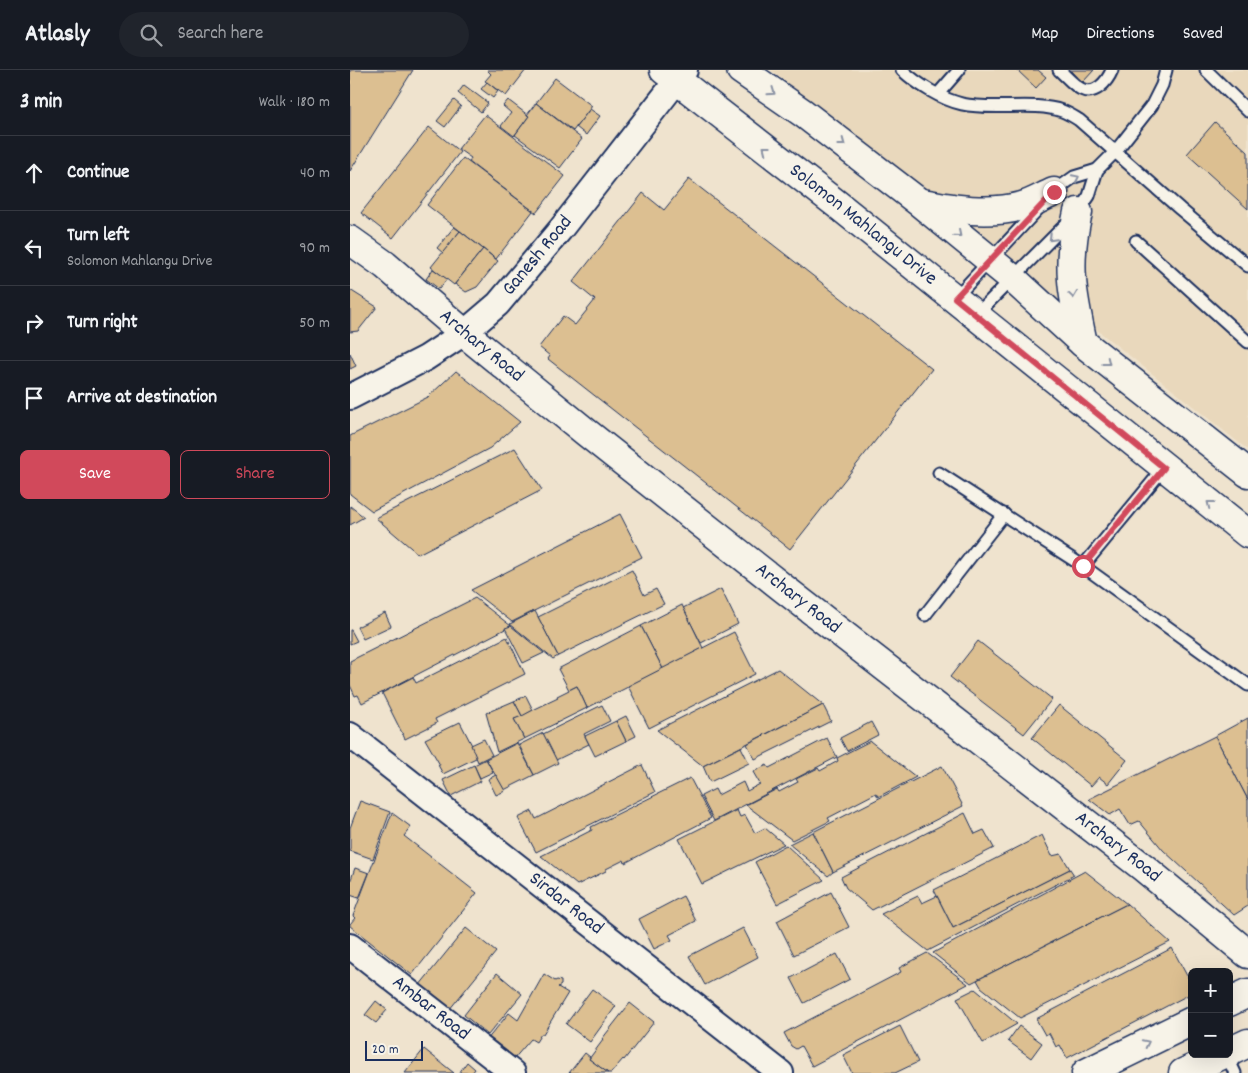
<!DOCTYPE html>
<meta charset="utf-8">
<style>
body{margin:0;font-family:Dekko,sans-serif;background:#20242c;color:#f1f3f6}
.controls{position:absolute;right:15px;bottom:15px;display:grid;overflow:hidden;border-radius:8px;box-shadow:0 5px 20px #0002}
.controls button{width:45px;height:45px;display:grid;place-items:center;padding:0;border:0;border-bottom:1px solid #363941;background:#171b24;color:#f1f3f6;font:25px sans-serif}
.scale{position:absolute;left:15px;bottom:12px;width:58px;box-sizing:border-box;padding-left:5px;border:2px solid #1b2f5e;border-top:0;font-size:14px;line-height:18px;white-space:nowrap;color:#1b2f5e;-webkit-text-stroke:4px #f7f3e8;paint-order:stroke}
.stop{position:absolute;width:15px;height:15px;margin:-11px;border:4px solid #d1495b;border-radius:50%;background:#fff}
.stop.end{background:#d1495b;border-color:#fff;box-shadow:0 1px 5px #0008}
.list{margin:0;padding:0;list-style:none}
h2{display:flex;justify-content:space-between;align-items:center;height:65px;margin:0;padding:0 20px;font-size:21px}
h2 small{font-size:16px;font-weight:400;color:#9ea1a6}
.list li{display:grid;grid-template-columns:32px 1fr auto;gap:15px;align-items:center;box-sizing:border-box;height:75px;padding:0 20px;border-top:1px solid #363941}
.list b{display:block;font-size:19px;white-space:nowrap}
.list p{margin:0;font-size:16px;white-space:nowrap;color:#9ea1a6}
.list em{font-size:16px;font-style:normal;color:#9ea1a6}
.actions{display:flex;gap:10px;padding:15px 20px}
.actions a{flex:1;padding:11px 0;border:1px solid #d1495b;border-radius:8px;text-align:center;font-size:18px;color:#d1495b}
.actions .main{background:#d1495b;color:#fff}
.icon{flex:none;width:28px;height:28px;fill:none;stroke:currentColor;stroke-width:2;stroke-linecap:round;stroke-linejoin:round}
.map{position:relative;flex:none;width:898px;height:1003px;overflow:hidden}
header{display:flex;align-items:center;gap:30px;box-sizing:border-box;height:70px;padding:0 25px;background:#171b24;border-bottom:1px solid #363941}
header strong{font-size:24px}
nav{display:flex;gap:28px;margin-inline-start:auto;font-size:18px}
.search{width:350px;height:45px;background:#20242c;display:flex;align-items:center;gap:12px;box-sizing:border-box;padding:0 18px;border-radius:28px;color:#9ea1a6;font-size:19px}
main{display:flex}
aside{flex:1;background:#171b24}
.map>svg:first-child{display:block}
.built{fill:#e9d8bc}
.building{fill:#dcbf91;stroke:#1b2f5e}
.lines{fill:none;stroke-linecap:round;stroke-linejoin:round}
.lane-casing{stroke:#1b2f5e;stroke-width:15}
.street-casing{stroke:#1b2f5e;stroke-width:28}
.secondary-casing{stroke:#1b2f5e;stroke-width:31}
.lane{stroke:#f7f3e8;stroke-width:11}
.street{stroke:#f7f3e8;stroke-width:24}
.secondary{stroke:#f7f3e8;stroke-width:28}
.oneway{stroke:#8991a3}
.route{stroke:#d1495b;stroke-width:6}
.labels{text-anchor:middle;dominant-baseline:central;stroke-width:4;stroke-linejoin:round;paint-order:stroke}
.street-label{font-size:20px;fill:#1b2f5e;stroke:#f7f3e8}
</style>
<header>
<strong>Atlasly</strong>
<div class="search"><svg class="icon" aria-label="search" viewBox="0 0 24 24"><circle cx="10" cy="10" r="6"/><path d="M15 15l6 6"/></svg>Search here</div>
<nav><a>Map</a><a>Directions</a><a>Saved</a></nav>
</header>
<main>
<aside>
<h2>3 min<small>Walk · 180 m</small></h2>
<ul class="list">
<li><svg class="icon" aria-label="ahead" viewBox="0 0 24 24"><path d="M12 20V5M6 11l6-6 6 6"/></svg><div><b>Continue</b></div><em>40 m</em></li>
<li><svg class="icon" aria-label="left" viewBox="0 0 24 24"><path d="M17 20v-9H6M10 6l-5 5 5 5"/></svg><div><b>Turn left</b><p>Solomon Mahlangu Drive</p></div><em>90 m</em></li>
<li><svg class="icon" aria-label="right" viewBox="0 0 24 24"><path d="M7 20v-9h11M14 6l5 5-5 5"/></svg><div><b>Turn right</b></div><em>50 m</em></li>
<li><svg class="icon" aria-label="arrive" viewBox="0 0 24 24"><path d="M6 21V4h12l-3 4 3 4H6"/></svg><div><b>Arrive at destination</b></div></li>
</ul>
<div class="actions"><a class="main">Save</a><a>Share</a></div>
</aside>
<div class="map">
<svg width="898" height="1003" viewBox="0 0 898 1003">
<rect width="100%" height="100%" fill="#efe3ce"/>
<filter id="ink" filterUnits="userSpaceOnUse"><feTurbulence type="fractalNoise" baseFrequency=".02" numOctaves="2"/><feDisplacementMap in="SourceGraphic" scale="10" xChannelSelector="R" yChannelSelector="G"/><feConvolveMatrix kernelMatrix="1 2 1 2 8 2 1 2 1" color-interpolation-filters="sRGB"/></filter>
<g filter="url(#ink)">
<polygon class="built" points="421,0 898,0 898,380"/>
<g class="building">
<polygon points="0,0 63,0 0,101"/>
<polygon points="137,0 176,0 156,26 135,11 141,4"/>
<polygon points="667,0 688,0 696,7 686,18"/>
<polygon points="720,0 744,0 733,12"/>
<polygon points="205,8 242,36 223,61 186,33"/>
<polygon points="137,12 148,21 143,28 131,19"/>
<polygon points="114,15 138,33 131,42 108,23"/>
<polygon points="104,30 111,36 95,57 87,51"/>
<polygon points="158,30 179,46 164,66 151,56 161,43 153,36"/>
<polygon points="186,33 232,69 210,98 165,65 179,46 177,45"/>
<polygon points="240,39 250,46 236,65 226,57"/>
<polygon points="135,45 215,106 186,143 119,92 121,88 108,79"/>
<polygon points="865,52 898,82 898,139 837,84"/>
<polygon points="79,57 110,82 43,168 11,143"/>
<polygon points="113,88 183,141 146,189 77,135"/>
<polygon points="339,109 582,299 440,479 198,289 200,286 189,277 213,246 225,255 245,230 223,212 293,123 314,140"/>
<polygon points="104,157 110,161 93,183 87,178"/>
<polygon points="110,161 133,179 104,215 81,197"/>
<polygon points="133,179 148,191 127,217 116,222 105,214"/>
<polygon points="83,199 97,209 89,219 76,209"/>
<polygon points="0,220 27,237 8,261 0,262"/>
<polygon points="0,283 6,296 0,299"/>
<polygon points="106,301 170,352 140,378 22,441 0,424 0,366 78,327"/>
<polygon points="165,378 192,420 68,484 26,448"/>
<polygon points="0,436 14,447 0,455"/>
<polygon points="270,444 292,487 162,552 121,520"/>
<polygon points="282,500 294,525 306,519 314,534 208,586 188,547"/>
<polygon points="371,519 388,554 351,573 333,538"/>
<polygon points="125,528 161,556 12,633 8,625 5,626 0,615 0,591"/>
<polygon points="332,535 353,578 313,599 291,556"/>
<polygon points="185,541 208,586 203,589 160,554"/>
<polygon points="35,543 41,556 13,569 7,557"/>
<polygon points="161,556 194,583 173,593 155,558"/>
<polygon points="291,556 313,599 237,638 227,616 219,620 208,599"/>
<polygon points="0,560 1,560 7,571 0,574"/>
<polygon points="384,562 405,604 299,658 278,616"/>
<polygon points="157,567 175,604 85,649 87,653 55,669 32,623 63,607 66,613"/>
<polygon points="628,571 702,629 674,664 600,607"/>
<polygon points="428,599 473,635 353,696 307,660"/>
<polygon points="227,616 237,638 174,669 164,649 208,628 207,626"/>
<polygon points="176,626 183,640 172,646 164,631"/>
<polygon points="164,631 172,646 164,649 174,669 147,682 136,643"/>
<polygon points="252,635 260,651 234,664 239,674 206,690 193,664"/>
<polygon points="473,635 481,651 405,689 397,674"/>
<polygon points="709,635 777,690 758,714 749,707 741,716 682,668"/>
<polygon points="276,646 286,666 276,671 266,651"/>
<polygon points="898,648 898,730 865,666"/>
<polygon points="266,651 276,671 245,686 235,666"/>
<polygon points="110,652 128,687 93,704 88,695 90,695 75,669"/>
<polygon points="521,652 528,665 497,681 490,668"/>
<polygon points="193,663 208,693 184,705 169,675"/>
<polygon points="865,666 898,730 898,836 884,845 813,780 789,751 780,755 770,739 760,745 739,729"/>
<polygon points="477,668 487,687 364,751 351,726 365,719 368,725 393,712 397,721 410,714 403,702 417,695 419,698"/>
<polygon points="134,669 142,685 128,692 121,675"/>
<polygon points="520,671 566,707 528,727 526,723 478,748 480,751 442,770 396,735 427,719 429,722 448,712 446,709 468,698 470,701 488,691 487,688"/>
<polygon points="167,673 184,705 154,720 136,689"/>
<polygon points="391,677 399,693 360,712 353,696"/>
<polygon points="136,689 143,702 130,708 124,695"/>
<polygon points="124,695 131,711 101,726 93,710"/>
<polygon points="292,695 305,722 186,782 168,748 182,741 186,749"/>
<polygon points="592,696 613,736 483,802 463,762"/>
<polygon points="146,705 155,721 146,725 138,709"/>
<polygon points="340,708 361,748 275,793 274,790 256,799 256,801 227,815 191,786 242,760 241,757"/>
<polygon points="10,731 40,742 23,789 0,781 0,758"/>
<polygon points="387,740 390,747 395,745 405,763 415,758 434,774 352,814 329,769"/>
<polygon points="42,743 61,757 54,766 127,823 62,905 0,856 0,854 5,848 3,846"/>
<polygon points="615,743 625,764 634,760 644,778 522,840 496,818 491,807"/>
<polygon points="463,762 483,802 478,806 439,774"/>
<polygon points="692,765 702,786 711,784 720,799 603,858 584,820"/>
<polygon points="436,775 474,810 427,834 405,792"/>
<polygon points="5,798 19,803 9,828 0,825 0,812"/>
<polygon points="720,799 724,805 578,881 531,844 568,826 572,833 587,826 603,858"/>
<polygon points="735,801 777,834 621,913 583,883"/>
<polygon points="481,822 499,857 444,885 427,851"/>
<polygon points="333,826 346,851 319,865 322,870 304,879 289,849"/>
<polygon points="777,834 820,872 670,948 631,917 627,910"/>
<polygon points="116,858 146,882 99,940 69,916"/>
<polygon points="393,858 408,887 355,915 339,886"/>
<polygon points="822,878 842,915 842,923 717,988 710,975 706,977 699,963 695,965 686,949"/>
<polygon points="577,883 618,914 462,996 451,976 446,979 441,976 434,963 551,902 549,898"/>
<polygon points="487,884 500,909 454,933 441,908"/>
<polygon points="147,903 172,924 138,965 114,945"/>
<polygon points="194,904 205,911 207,910 211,911 211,915 208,917 218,923 193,964 191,964 186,972 181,969 162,991 136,971 159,943 168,950"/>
<polygon points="242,919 266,936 240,972 216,954"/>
<polygon points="625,919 667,954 633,973 607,928"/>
<polygon points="26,931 37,940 26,953 15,945"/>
<polygon points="280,933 304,952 274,990 273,989 261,1003 258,1003 239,989 253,970 252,969"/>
<polygon points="550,956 568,992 545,1003 502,1003 493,985"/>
<polygon points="669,956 692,973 681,988 658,971"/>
<polygon points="74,979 104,1003 55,1003"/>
<polygon points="235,983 240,987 239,989 258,1003 219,1003"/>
<polygon points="117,992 125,999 122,1003 109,1003"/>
</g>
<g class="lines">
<defs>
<g id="lane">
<path d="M552 0C567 14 591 29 612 34 643 41 684 31 712 41 718 43 724 47 729 50L830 139 898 196"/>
<path d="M709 0C716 6 723 15 731 19 745 26 757 12 762 0"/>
<polyline points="856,0 898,41"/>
<polyline points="588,24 609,0"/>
<polyline points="703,122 724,107 747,100 765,82 802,35 812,15 816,0"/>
<polyline points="786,171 898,272"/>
<polyline points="605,228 689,138"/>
<polyline points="626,245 728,142 739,126 747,100"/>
<polyline points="589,403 733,496 898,615"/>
<polyline points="733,496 814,398"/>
<polyline points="575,545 654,444"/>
<polyline points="876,984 885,1003"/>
</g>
<g id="street">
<path id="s1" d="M0 327 76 288 114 263 148 234 210 160 335 0"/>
<path id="s2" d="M0 665 431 1003"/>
<path id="s3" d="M0 876 163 1003"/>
</g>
<g id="secondary">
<path id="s4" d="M314 0 488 135 898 464"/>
<polyline points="391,0 453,43 570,133 662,208 733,273 898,403"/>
<path d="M572 133C604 139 639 145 672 136 683 133 694 126 704 122"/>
<path d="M728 142C716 194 722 223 733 273"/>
<path id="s5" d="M0 170 35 195 114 263 237 363 433 518 794 798 898 884"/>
<polyline points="879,932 898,923"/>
<polyline points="879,982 898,973"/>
<polyline points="736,1003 842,951"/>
<polyline points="833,1003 874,984"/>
</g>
</defs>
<use href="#lane" class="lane-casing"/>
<use href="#street" class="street-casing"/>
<use href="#secondary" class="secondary-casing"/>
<use href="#lane" class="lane"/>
<use href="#street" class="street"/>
<use href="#secondary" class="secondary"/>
</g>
<defs><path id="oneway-chevron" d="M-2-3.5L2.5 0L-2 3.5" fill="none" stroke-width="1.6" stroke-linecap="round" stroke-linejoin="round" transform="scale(1.25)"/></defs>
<g class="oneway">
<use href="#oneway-chevron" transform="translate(422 22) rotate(35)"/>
<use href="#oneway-chevron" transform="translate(492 73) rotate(37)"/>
<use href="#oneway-chevron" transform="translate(416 79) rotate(-142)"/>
<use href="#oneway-chevron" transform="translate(726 108) rotate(-26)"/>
<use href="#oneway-chevron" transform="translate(608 164) rotate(40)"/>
<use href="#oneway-chevron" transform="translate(702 168) rotate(135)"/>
<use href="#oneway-chevron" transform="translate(723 225) rotate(82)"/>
<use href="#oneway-chevron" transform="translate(757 292) rotate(38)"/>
<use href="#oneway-chevron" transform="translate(860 434) rotate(-142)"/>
<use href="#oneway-chevron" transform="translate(796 973) rotate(-26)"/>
</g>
</g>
<g class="lines" filter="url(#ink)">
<polyline class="route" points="704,122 605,228 814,398 733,496"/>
</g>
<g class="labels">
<g class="street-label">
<text stroke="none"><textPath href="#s4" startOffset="252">Solomon Mahlangu Drive</textPath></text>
<text stroke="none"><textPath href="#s1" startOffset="238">Ganesh Road</textPath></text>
<text stroke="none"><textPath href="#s5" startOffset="169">Archary Road</textPath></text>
<text stroke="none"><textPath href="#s5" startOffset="574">Archary Road</textPath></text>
<text stroke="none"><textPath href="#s5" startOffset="979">Archary Road</textPath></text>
<text stroke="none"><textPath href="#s2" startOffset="274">Sirdar Road</textPath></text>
<text stroke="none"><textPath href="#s3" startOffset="102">Ambar Road</textPath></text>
</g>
</g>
</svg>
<div class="controls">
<button>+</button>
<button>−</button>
</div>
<div class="scale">20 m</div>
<div class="stop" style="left:733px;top:496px"></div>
<div class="stop end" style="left:704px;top:122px"></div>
</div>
</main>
